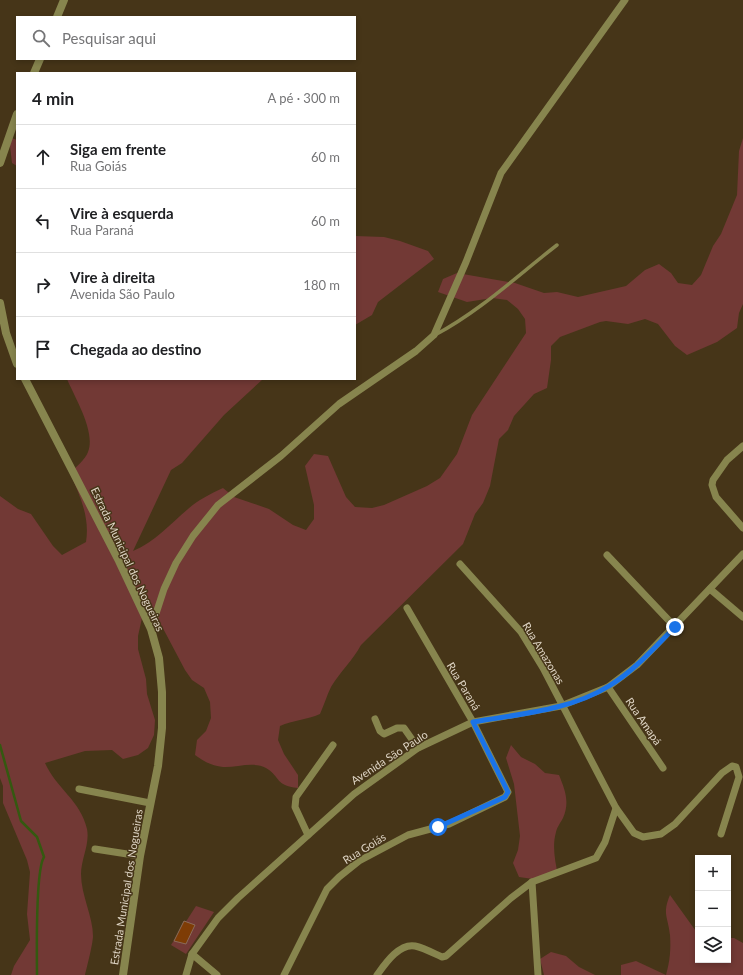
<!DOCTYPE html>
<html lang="pt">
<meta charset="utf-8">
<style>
body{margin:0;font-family:Lato,sans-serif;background:#f6f6f6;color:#202124}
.controls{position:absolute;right:12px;bottom:12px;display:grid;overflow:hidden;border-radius:0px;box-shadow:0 2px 6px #0003}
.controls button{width:36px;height:36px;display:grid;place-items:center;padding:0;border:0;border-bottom:1px solid #e0e0e0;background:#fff;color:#202124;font:20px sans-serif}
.stop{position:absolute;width:12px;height:12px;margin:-9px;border:3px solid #1a73e8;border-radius:50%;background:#fff}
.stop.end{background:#1a73e8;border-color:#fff;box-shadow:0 1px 4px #0008}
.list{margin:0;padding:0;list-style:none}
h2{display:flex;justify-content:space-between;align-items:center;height:52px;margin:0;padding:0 16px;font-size:17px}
h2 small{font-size:13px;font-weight:400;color:#757577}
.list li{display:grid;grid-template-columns:26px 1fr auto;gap:12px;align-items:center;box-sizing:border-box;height:64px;padding:0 16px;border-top:1px solid #e0e0e0}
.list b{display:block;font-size:15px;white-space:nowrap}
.list p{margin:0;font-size:13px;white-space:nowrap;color:#757577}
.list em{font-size:13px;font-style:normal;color:#757577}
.icon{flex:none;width:22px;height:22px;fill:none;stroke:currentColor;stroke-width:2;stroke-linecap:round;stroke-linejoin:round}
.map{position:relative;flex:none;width:743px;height:975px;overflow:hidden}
.search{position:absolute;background:#fff;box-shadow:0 2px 6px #0003;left:16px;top:16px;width:340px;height:44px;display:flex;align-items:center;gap:10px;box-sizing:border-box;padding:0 14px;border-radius:0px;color:#757577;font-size:15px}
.panel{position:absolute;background:#fff;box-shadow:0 2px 6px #0003;left:16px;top:72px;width:340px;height:308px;border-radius:0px}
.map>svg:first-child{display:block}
.green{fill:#723935}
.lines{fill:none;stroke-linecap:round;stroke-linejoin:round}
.stream{stroke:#345910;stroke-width:2.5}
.building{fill:#7e3c05;stroke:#8b6c59}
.service{stroke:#87854e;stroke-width:3.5}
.minor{stroke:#87854e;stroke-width:7}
.tertiary{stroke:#87854e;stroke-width:8}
.route{stroke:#1a73e8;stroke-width:5}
.labels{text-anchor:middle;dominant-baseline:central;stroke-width:3;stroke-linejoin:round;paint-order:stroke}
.street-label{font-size:11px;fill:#dfd5c5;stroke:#463518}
</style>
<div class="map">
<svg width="743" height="975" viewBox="0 0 743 975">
<rect width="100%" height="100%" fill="#463518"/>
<g class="green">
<polygon points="9,137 17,140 17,166 12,163"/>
<path d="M743 138V304L739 313 737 328 717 342 687 355 675 346 658 324 645 319 628 324 606 321 600 322 560 337 551 346V360L547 388 534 394 514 416 508 430 499 439 490 486 483 503 475 514 463 544 361 645C353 660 340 672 331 687 327 695 324 705 320 714 307 720 293 720 280 726L278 740 284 754 298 775V788C274 785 282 778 266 768 254 761 235 768 223 767 212 766 203 761 195 755L197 740 206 731 211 718 210 702 204 688 192 680 185 670 157 617 142 618 138 636V649L146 679 147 694 155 720 154 735 148 748 138 755 123 759 112 750 85 751 45 763C56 788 81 801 87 829 90 844 81 859 81 874 81 895 93 917 93 936 93 943 87 967 85 975H11L14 966 30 940 27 914 30 872 27 860 3 803V786L0 778V496L18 509 31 514 53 546 62 555 86 542C90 517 80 496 70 473 76 467 85 460 88 452 96 432 75 398 67 379H263L224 415 182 463 171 470 133 551C155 542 170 524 188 509 198 500 210 494 223 488L234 497 269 509 293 525 306 530 314 519V505L305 466 314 454 328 456 346 497 355 507 372 508 384 505 427 486 440 478 457 454 472 415 526 333 525 319 518 309 507 300 492 298 467 302 438 292 443 279 457 273 515 283 544 293 557 292 578 297 626 286 645 270 659 264 671 273 678 283 692 285 701 275 713 246 721 234 737 195 739 151Z"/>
<polygon points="355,236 384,237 400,241 428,251 434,259 378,302 372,315 355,325"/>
<path d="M511 745 521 757 535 764 545 773 559 775C565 790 570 802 563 818 561 822 557 827 556 832 552 846 555 861 558 875L533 879 519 877 513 863 518 850 520 836 514 784 506 758Z"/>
<path d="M670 895 698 934V960H728V938H734L743 943V975H666C670 961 671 949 670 935 668 916 662 914 670 895Z"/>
<polygon points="196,906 214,912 186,954 171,945"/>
<polygon points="551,952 566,956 579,967 595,975 544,975 540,959"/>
<polygon points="636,961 666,975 621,975 621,965"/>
</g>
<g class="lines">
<path class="stream" d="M0 745 21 821 37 837 44 857C35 871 37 954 37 975"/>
</g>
<polygon class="building" points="184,921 195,925 186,944 174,941"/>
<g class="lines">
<path class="service" d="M435 335C480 311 517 276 557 245"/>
<g class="minor">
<polyline points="743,446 727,460 713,480 712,485 716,497 743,528"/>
<polyline points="607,555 675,627"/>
<polyline points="460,564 521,632 543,668 616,808 634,833 643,837 661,834 675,824 722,773 732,766 736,767 739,777 721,834"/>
<polyline points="710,589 743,617"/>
<polyline points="151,629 164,589 176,563 193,536 218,505 281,456 339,404 416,351 434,335 466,262 501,173 625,0"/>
<polyline points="608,687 663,768"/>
<polyline points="375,719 380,731 384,734 397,728 404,728 418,748"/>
<polyline points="79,789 150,803"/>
<polyline points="308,835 295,807 296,797 333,745"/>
<polyline points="95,849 140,856"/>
<polyline points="532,882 538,975"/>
<polyline points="192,954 217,975"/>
<polyline points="186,975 192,954 218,918 238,898 354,794 418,748 473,722 561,706 608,687 637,665 743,554"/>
<polyline points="284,975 327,889 339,877 359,861 408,835 449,824 505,797 508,792 473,722 407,608"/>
<path d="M377 975C385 964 399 943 415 946 424 948 433 953 442 957L446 956 511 898 532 882 596 858 605 842 616 808"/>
</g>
<g class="tertiary">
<polyline points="57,17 64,0"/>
<polyline points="34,73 40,59"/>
<polyline points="0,163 17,114"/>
<polyline points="0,303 6,333 17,364"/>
<polyline points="25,379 119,561 151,629 159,658 162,692 162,728 158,766 140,856 123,975"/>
</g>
</g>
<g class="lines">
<path class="route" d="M438 827 505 797 508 792 473 722C517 714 569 711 609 686 634 671 654 648 675 627"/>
</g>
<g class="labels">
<g class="street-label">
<text transform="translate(128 559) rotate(65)">Estrada Municipal dos Nogueiras</text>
<text transform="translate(544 653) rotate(59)">Rua Amazonas</text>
<text transform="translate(464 686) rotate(59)">Rua Paraná</text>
<text transform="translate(644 721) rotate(56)">Rua Amapá</text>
<text transform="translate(389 757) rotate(-33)">Avenida São Paulo</text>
<text transform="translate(364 848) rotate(-32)">Rua Goiás</text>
<text transform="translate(126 887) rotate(-81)">Estrada Municipal dos Nogueiras</text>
</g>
</g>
</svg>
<div class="controls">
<button>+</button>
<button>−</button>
<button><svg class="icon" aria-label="layers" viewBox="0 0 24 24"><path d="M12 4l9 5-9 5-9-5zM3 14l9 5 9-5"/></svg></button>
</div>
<div class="stop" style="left:438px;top:827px"></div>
<div class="stop end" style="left:675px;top:627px"></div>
<div class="search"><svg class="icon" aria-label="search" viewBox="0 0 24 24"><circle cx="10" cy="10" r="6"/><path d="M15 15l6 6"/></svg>Pesquisar aqui</div>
<section class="panel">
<h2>4 min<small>A pé · 300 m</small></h2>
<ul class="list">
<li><svg class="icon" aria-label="ahead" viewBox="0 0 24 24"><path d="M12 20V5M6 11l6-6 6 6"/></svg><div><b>Siga em frente</b><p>Rua Goiás</p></div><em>60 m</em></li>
<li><svg class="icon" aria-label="left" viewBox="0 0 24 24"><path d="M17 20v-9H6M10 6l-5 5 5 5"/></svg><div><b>Vire à esquerda</b><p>Rua Paraná</p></div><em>60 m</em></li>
<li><svg class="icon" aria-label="right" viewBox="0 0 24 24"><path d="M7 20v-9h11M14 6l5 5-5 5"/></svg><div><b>Vire à direita</b><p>Avenida São Paulo</p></div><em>180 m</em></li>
<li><svg class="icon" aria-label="arrive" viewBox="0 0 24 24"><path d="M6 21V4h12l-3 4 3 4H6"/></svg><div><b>Chegada ao destino</b></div></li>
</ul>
</section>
</div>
